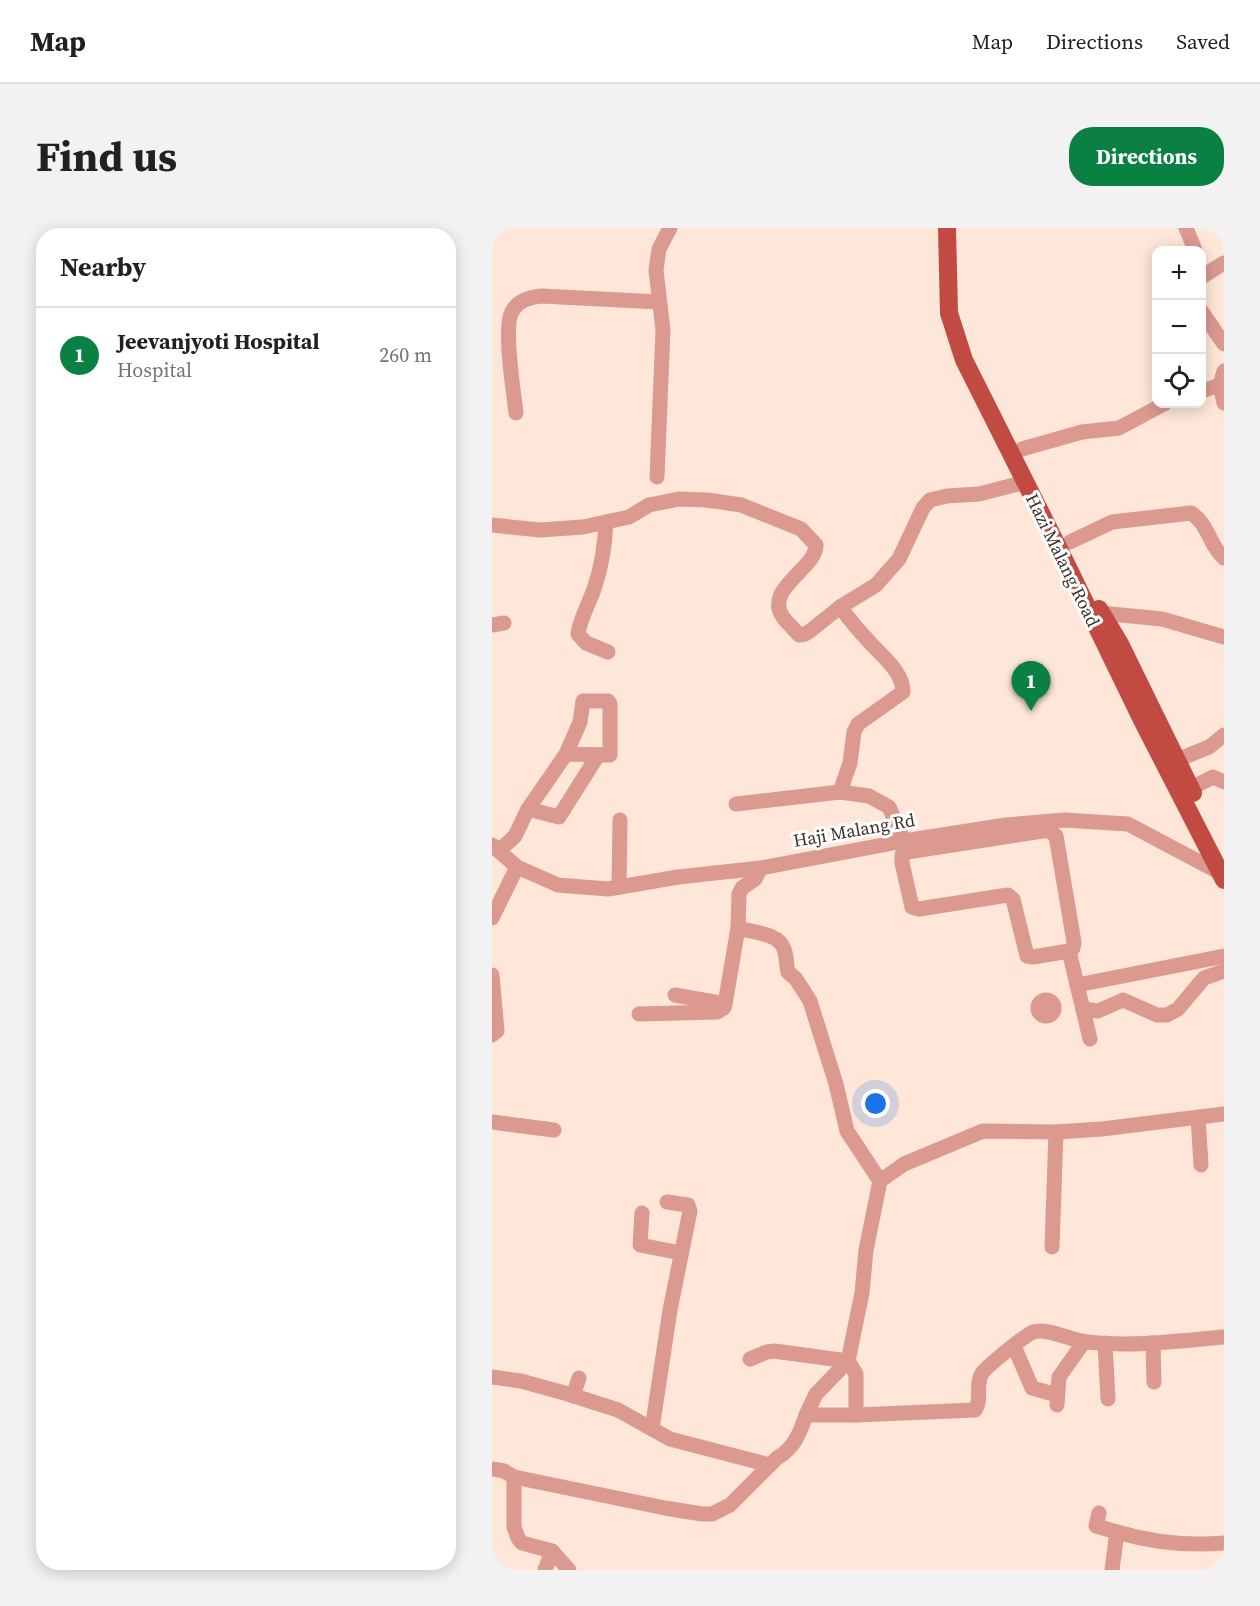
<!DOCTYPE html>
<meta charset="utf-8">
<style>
body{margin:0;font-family:"Source Serif 4",serif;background:#f2f2f2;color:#202124}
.controls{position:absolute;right:18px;top:18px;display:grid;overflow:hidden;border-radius:12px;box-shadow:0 3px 15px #0003}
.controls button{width:54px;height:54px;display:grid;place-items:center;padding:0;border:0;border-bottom:2px solid #e0e0e0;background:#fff;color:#202124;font:30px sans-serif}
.you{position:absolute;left:384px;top:876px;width:21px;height:21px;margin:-15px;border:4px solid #fff;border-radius:50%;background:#1a73e8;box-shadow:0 0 0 9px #1a73e833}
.badge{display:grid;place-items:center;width:39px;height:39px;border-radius:50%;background:#0b8043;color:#fff;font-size:20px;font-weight:700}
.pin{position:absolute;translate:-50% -50px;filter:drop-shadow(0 2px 3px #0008)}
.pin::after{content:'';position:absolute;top:32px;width:21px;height:18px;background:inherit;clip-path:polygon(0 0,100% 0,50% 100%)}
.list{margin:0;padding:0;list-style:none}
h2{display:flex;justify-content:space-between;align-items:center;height:78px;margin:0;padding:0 24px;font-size:26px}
h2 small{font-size:20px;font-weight:400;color:#757577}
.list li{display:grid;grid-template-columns:39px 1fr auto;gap:18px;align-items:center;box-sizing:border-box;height:96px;padding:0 24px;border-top:2px solid #e0e0e0}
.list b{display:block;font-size:22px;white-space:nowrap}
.list p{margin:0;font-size:20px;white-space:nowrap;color:#757577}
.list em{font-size:20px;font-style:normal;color:#757577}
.icon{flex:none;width:33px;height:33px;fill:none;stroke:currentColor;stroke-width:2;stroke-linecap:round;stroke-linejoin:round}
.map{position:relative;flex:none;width:732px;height:1342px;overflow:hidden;border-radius:24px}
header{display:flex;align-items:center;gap:36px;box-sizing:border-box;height:84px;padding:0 30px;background:#fff;border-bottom:2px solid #e0e0e0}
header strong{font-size:28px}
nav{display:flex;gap:33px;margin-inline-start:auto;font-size:21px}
.intro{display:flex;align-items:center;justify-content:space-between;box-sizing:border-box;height:144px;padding:0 36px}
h1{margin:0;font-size:42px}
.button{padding:15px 27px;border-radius:24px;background:#0b8043;color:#fff;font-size:21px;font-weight:700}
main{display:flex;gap:36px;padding:0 36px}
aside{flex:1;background:#fff;border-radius:24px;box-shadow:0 3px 15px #0003}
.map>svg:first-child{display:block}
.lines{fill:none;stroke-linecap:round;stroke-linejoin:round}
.minor{stroke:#db9990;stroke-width:15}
.major{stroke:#c14b42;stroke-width:18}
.labels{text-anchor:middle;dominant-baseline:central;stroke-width:6;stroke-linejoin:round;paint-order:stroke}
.street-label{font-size:18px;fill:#3d312a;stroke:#fff}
</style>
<header>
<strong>Map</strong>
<nav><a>Map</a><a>Directions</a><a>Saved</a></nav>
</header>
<div class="intro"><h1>Find us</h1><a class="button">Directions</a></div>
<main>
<aside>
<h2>Nearby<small></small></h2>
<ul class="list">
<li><span class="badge">1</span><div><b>Jeevanjyoti Hospital</b><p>Hospital</p></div><em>260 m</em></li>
</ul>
</aside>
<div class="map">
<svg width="732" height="1342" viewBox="0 0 732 1342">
<rect width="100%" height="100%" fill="#fee6d8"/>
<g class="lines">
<g class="minor">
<polyline points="694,0 703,22"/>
<polyline points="711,48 732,35"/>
<polyline points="710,84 732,116"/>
<polyline points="728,157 732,175"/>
<polyline points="710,163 728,157 732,143"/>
<path d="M24 185C22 165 10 96 21 82 27 72 38 69 49 68L167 74"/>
<polyline points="530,221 590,204 627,200 672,176"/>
<polyline points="165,249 171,102 164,42 167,21 178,0"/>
<path d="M114 294C113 318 110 338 102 361 97 376 88 390 86 406L94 415 116 424"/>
<path d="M0 297 48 302 91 299 137 289 157 277 187 271 215 272 249 277 309 301 324 317C325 340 271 361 291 389 295 395 302 401 307 407L313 406 318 403 348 379"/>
<path d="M578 314 620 294 699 285C716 295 718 319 732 330"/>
<polyline points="600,386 609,385 670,391 732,409"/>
<polyline points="0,397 12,395"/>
<polyline points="685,532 717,519 732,507"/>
<polyline points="699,560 721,549 732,554"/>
<polyline points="244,576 348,564"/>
<polyline points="36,581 67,589 106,527"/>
<polygon points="557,602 564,608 582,714 581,720 577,723 541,729 535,728 521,671 516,667 427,681 420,679 410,635 410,627 415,624"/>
<path d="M412 613 397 579 377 568 348 564 358 535 362 504 366 496 411 464C411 442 386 425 373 409 364 400 356 389 348 379L384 357 407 331 431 280 438 272 455 268 487 266 534 254"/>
<polyline points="0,617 25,639 66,657 116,661 186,649 269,640 412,613 514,597 572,592 636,596 732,647"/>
<polyline points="7,623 23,608 36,581 74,526 88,494 91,473 116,473 118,476 118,527 74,526"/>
<polyline points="127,659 128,592"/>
<polyline points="0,690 25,639"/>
<path d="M246 700C259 704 287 705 292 721 295 728 294 737 296 744L304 751 318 773 344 856 355 903 388 953"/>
<polyline points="577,723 598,811"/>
<polyline points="585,757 732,728"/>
<polyline points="183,767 233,776 246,700 247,666 250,660 263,651 269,640"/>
<circle cx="554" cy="780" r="8"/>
<polyline points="591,781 606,783 631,772 665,787 675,787 686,781 712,750 732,743"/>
<polyline points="147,786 225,784 232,780 233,776"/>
<polyline points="0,807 5,803 0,747"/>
<polyline points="706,889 709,937"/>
<polyline points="0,894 62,902"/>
<polyline points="150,985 148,1017 189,1025"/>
<polyline points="560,1019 564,904"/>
<polyline points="613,1115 616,1171"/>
<polyline points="661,1115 662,1154"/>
<polyline points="522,1118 540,1160 565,1167"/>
<polyline points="258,1131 275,1124 282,1123 356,1133 364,1146 364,1187"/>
<polyline points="0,1149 29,1153 76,1166 126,1182 178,1211 278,1237"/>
<polyline points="81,1168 87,1150"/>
<polyline points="565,1177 567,1149 592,1114"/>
<polyline points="314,1187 324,1166 356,1133 370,1065 374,1022 388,953 412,936 491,903 564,904 610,901 732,886"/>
<polyline points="160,1201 178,1082 198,983 196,977 175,974"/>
<polyline points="0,1241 12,1243 22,1249 22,1299 26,1310 30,1315 60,1323 77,1342"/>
<path d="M22 1249 173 1280 210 1286H220L238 1277 285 1230C302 1220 308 1205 314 1187H364L483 1182C491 1171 482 1156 491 1144 498 1136 532 1108 541 1104 554 1099 581 1113 595 1114 640 1119 687 1113 732 1109"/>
<polyline points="607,1285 604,1298 625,1304"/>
<polyline points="53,1342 60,1323"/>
<path d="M620 1342 625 1304C659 1314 697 1318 732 1315"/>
</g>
<g class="major">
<polyline points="455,0 457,85 472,132 569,325 650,492 732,652"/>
<polyline points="607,381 628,416 701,565"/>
</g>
</g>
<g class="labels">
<g class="street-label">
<text transform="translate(571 332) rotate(64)">Hazi Malang Road</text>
<text transform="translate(362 602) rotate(-10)">Haji Malang Rd</text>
</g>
</g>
</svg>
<div class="controls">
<button>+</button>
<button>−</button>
<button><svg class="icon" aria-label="locate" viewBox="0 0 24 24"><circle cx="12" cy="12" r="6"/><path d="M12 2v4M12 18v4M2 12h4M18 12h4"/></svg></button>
</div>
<div class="you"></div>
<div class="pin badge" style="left:539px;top:483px">1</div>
</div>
</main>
